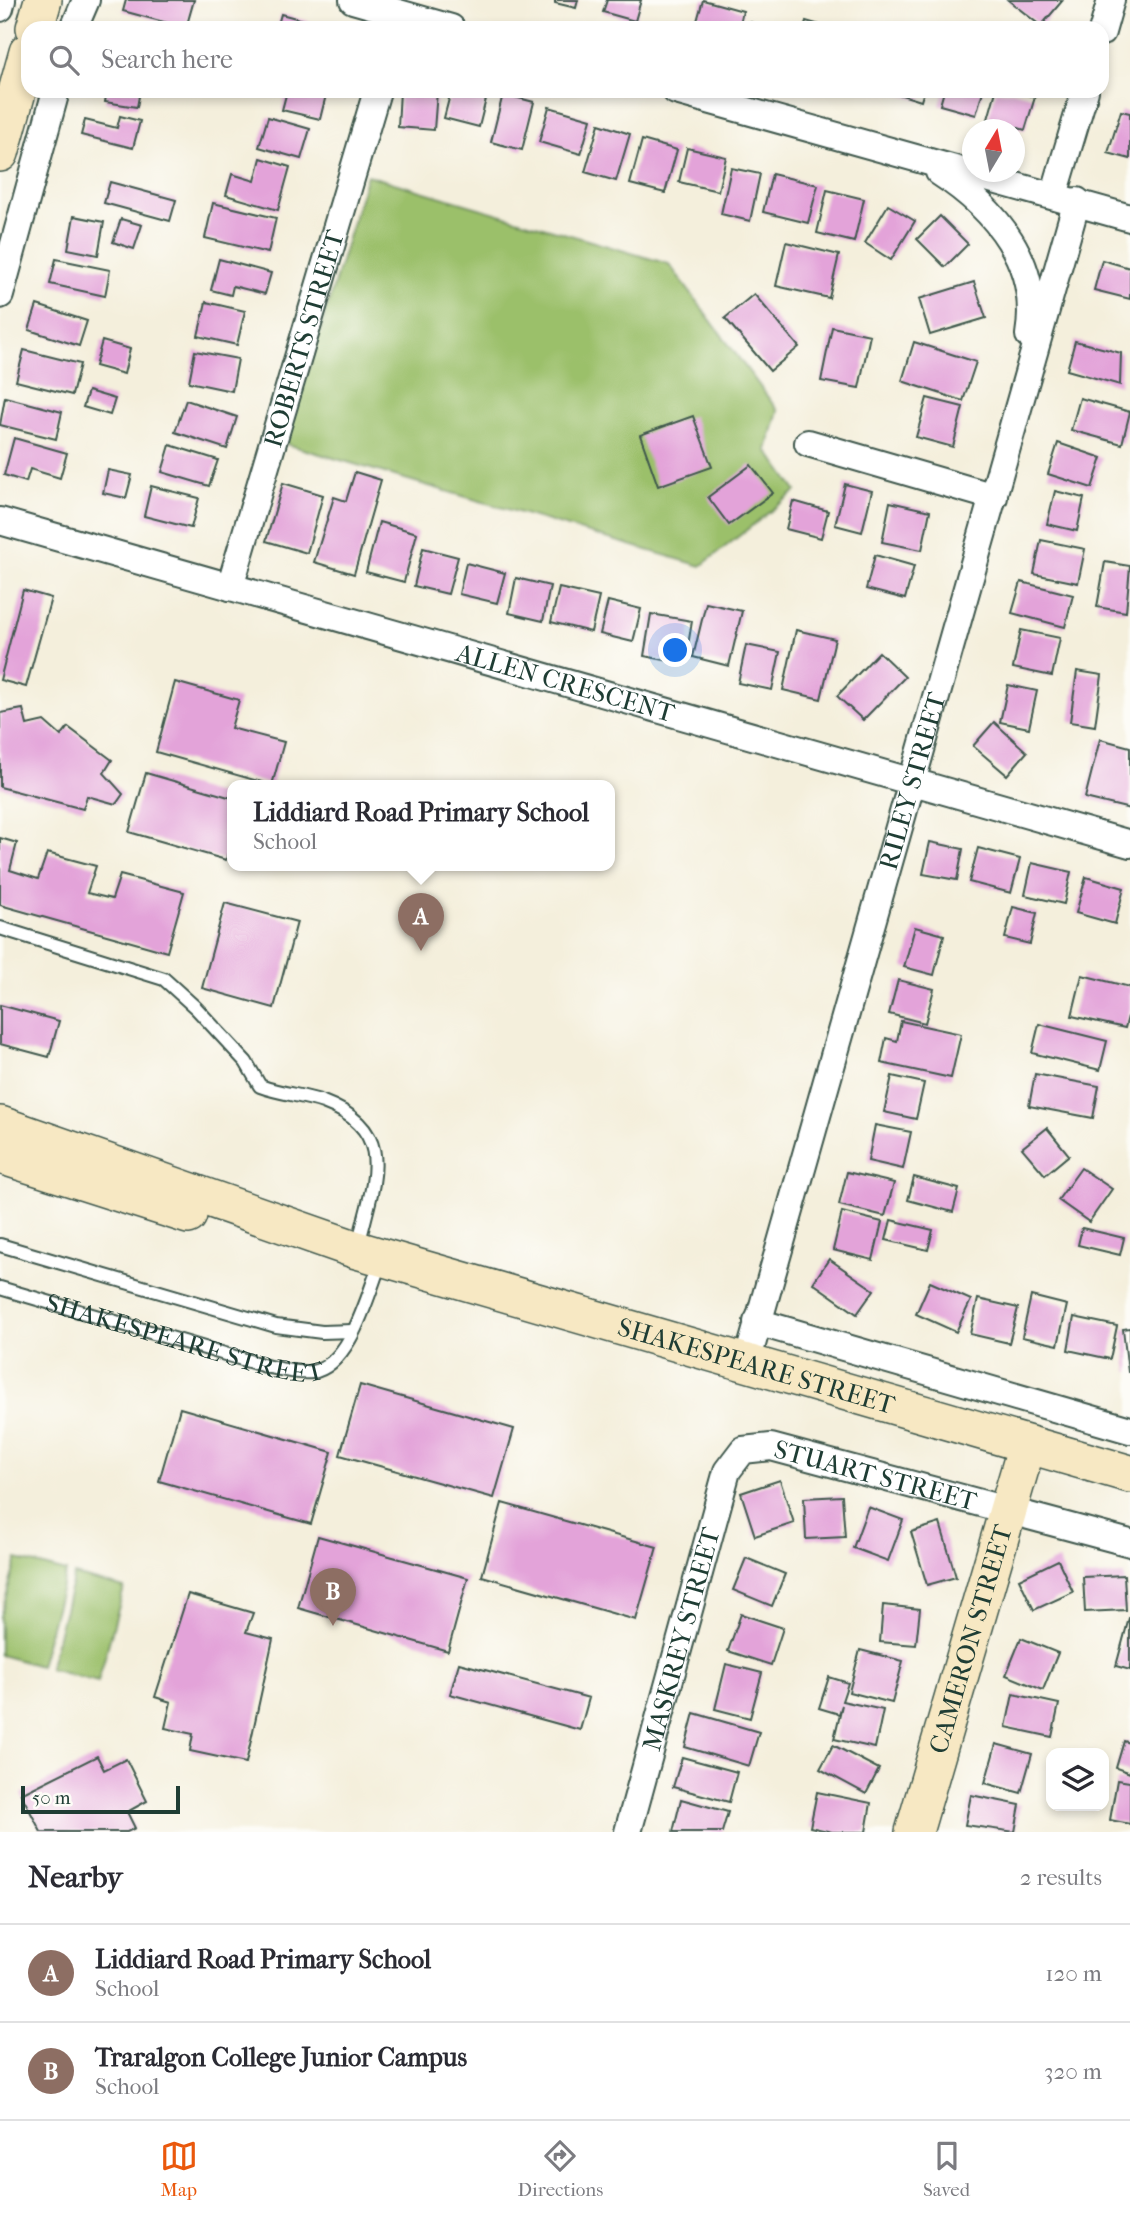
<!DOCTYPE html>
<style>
body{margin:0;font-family:"IM FELL French Canon",serif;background:#f7f7f7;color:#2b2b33}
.controls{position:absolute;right:21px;bottom:21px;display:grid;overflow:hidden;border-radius:14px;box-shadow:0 4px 10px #0003}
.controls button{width:63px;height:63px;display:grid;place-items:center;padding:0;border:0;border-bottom:2px solid #e1e1e2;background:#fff;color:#2b2b33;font:35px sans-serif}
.compass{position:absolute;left:962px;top:119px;width:63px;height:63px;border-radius:50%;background:#fff;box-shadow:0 4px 10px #0003;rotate:10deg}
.scale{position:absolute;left:21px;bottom:18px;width:159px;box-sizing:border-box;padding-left:7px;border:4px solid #1f3d34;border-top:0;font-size:19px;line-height:24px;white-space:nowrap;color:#1f3d34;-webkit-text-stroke:5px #fdfcf7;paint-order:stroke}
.you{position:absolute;left:676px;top:651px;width:24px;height:24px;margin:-18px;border:5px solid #fff;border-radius:50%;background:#1a73e8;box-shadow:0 0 0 10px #1a73e833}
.badge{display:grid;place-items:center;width:46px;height:46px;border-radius:50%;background:#ea580c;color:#fff;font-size:23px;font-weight:700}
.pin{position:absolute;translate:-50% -58px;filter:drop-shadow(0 2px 4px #0008)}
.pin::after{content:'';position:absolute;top:37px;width:24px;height:21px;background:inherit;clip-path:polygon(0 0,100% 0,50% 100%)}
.popup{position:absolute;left:227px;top:780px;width:388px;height:91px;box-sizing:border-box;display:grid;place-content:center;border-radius:14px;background:#fff;filter:drop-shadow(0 2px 5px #0005);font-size:23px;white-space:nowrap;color:#7c7c81}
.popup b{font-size:26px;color:#2b2b33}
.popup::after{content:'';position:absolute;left:50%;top:100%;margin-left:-14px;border:14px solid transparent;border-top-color:#fff}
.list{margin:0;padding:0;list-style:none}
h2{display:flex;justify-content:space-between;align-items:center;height:91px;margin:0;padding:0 28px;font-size:30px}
h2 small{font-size:23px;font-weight:400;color:#7c7c81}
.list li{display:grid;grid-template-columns:46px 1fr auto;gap:21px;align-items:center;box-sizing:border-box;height:98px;padding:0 28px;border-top:2px solid #e1e1e2}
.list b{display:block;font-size:26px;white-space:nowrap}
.list p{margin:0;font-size:23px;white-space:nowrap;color:#7c7c81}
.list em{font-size:23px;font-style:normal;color:#7c7c81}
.icon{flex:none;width:38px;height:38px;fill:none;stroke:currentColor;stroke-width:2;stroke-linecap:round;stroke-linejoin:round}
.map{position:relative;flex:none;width:1130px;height:1832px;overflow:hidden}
.search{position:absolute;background:#fff;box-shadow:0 4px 10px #0003;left:21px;right:21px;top:21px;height:77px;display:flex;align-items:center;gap:18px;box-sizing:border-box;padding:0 24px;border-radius:21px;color:#7c7c81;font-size:26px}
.sheet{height:287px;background:#fff}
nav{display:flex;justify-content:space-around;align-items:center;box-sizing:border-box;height:98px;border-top:2px solid #e1e1e2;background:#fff;font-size:19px;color:#7c7c81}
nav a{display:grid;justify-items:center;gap:4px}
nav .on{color:#ea580c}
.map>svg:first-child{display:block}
.green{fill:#9bc06a;stroke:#5d7e4f;stroke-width:2}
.building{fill:#e3a3d9}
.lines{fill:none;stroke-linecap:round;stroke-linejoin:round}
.lane-casing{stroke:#3f584d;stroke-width:16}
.street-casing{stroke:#3f584d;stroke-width:30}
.secondary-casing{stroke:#3f584d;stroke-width:40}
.lane{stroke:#fff;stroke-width:12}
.street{stroke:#fff;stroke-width:26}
.secondary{stroke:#f7e8c3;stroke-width:37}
.labels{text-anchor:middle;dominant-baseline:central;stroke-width:5;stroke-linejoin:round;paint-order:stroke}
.street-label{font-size:26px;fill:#1f3d34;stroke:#fdfcf7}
</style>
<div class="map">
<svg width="1130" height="1832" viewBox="0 0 1130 1832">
<rect width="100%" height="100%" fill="#fdfcf7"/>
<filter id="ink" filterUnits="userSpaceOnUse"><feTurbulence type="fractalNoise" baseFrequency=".0143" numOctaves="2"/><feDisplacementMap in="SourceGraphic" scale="14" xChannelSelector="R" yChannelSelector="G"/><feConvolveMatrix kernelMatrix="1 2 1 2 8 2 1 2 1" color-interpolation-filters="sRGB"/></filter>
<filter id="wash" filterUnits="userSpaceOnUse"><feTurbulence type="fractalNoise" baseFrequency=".00686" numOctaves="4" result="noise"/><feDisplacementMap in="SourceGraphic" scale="28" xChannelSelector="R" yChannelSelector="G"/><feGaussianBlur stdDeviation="1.57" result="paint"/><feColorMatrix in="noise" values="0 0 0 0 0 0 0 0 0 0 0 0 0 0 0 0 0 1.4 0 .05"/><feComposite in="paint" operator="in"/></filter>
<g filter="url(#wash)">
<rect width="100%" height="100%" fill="#f4efdc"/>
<g class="green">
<polygon points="367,175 669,264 778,411 767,450 796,491 701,566 286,444"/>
<polygon points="17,1559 66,1572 40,1666 0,1655 0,1617"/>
<polygon points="74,1575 124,1588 98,1682 49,1669"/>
</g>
<g id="blocks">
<g class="building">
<polygon points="126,0 194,0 186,28 123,11"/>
<polygon points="555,0 578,0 576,8 555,3"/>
<polygon points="607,0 641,0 635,21 603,12"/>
<polygon points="703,0 743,11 739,28 695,28"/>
<polygon points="1008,0 1063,0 1041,26"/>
<polygon points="281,14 329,27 329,28 277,28"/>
<polygon points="806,21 827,27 827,28 804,28"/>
<polygon points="749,22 770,27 770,28 747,28"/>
<polygon points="107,91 140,91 137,107 105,102"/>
<polygon points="287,91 327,91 320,119 282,110"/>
<polygon points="400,91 437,91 434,130 398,127"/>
<polygon points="451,91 488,91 479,127 444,118"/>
<polygon points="889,91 924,91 921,101"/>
<polygon points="944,91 983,91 976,115 940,105"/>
<polygon points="996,91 1013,91 1035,97 1025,130 988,119"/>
<polygon points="503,94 534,102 522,150 491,142"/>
<polygon points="549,107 591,119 581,154 539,142"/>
<polygon points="1121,111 1130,113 1130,159 1108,153"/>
<polygon points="120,116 140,121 133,148 81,135 85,120 117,128"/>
<polygon points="268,117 310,129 301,159 259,147"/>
<polygon points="599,124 630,134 616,181 585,172"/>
<polygon points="642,140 677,150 665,193 630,184"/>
<polygon points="687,148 726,157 718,191 679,182"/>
<polygon points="261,158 290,167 278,210 226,195 232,174 255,181"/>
<polygon points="731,168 760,174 750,221 721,214"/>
<polygon points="772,174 818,185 808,223 763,212"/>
<polygon points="110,182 176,200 170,221 104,203"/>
<polygon points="827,190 864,199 854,242 817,233"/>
<polygon points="213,203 276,218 268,253 205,238"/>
<polygon points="888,205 915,221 891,260 865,243"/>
<polygon points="74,216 104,222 98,255 68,249"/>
<polygon points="940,216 968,244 945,267 917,239"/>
<polygon points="121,219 142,225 134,249 113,242"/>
<polygon points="786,242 839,255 829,298 776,286"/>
<polygon points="56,259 110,270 105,296 50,284"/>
<polygon points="219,259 271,273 265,294 233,286 231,295 211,290"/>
<polygon points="1102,260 1130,268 1130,299 1094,290"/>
<polygon points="974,282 986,318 930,335 919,299"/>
<polygon points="754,294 799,347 770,371 725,318"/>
<polygon points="206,302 245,311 237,345 198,336"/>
<polygon points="37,305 87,321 79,346 29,330"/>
<polygon points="832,327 870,335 859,388 821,381"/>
<polygon points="102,341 130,349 124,374 95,366"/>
<polygon points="1075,341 1121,353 1120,385 1067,370"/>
<polygon points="914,342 976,362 963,401 902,381"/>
<polygon points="24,350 80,364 72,395 16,381"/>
<polygon points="195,351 238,359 232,391 189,382"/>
<polygon points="88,391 115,399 110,415 83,407"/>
<polygon points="5,397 62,412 56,439 0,425"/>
<polygon points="927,398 963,407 953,447 916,437"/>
<polygon points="1080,398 1130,412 1122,444 1071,430"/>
<polygon points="186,400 237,417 227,449 175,432"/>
<polygon points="693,416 712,467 658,486 640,435"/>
<polygon points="14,438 67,453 60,478 30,469 26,482 4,475"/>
<polygon points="1058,443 1102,458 1092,488 1048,474"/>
<polygon points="170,445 218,460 209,486 162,472"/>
<polygon points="751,465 773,493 729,525 708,497"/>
<polygon points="108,470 132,475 126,498 103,493"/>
<polygon points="355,472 381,480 354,574 314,562 334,497 346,501"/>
<polygon points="283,483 323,495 307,553 266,541"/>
<polygon points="845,484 872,491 862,532 835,525"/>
<polygon points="151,486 199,498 191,528 144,516"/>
<polygon points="1055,491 1084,498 1077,531 1047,524"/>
<polygon points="793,501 828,511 821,538 786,529"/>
<polygon points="890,502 930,511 922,550 882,542"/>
<polygon points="379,522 417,533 404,582 366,572"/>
<polygon points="1041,540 1085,549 1078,583 1034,574"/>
<polygon points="423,548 458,557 448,594 414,586"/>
<polygon points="875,555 914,566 905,599 866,589"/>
<polygon points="1105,562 1130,566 1126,612 1097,607"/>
<polygon points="466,563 505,573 497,603 459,594"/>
<polygon points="516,578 550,586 543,621 509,613"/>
<polygon points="1021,582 1073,595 1065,627 1012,613"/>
<polygon points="559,588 599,597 591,632 551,622"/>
<polygon points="23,590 51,598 26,687 0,680"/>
<polygon points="608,601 641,609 633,642 600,634"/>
<polygon points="706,603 742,611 729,666 693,657"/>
<polygon points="651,614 692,621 685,664 644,656"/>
<polygon points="796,630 835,639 821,699 783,690"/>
<polygon points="1021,630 1060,638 1052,676 1013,668"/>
<polygon points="746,645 780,652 772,690 738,683"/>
<polygon points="879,652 905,677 863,720 837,696"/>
<polygon points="1077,671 1102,675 1095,726 1070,722"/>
<polygon points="175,682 239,700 231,728 284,742 272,785 156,752"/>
<polygon points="1008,685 1037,691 1029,728 1000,722"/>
<polygon points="23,709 27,725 44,721 61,736 68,727 112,760 104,773 123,794 116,804 87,796 83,809 0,787 0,713"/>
<polygon points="994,722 1027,752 1007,775 973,746"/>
<polygon points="1100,739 1130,747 1130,809 1085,798"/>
<polygon points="146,773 232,798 232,839 226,860 129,832"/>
<polygon points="0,838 17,843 10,870 38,879 47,853 96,866 87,893 112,899 120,875 184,892 167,952 0,905"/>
<polygon points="930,842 963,849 957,880 923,874"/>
<polygon points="978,848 1020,859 1011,893 969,882"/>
<polygon points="1032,863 1071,872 1064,904 1025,895"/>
<polygon points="1086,877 1124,888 1115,924 1076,913"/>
<polygon points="225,903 297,922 274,1008 202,988"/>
<polygon points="1013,907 1037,913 1030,944 1005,938"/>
<polygon points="915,927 944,935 934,975 904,967"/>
<polygon points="1082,975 1130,987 1130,1009 1125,1028 1072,1016"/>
<polygon points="898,980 934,989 925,1023 889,1014"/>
<polygon points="0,1005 59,1021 49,1057 0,1044"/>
<polygon points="901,1021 961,1034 951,1078 881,1063 886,1038 897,1041"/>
<polygon points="1039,1024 1107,1041 1100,1070 1032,1053"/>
<polygon points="1035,1074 1099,1086 1093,1118 1029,1106"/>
<polygon points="892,1076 924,1083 916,1119 884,1112"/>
<polygon points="875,1125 911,1132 903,1169 868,1161"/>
<polygon points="1047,1128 1069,1155 1045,1175 1022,1148"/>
<polygon points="1081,1168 1112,1189 1089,1222 1058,1200"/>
<polygon points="847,1172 894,1183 885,1216 839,1205"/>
<polygon points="914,1177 959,1189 953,1212 908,1200"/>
<polygon points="842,1212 882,1222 873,1260 833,1250"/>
<polygon points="891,1220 933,1230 928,1250 886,1240"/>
<polygon points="1082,1228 1124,1238 1120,1255 1078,1245"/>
<polygon points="829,1259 874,1290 857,1314 813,1283"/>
<polygon points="930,1282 971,1300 956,1332 916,1314"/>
<polygon points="1031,1296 1067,1305 1058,1345 1022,1337"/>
<polygon points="978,1299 1018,1308 1009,1343 970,1334"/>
<polygon points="1074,1317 1117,1326 1110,1359 1068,1350"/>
<polygon points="1130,1328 1130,1372 1128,1372 1123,1329"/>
<polygon points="360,1385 514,1429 494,1498 340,1455"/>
<polygon points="180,1408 332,1452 311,1524 159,1481"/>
<polygon points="780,1480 794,1523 755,1536 741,1493"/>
<polygon points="842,1496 845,1537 806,1539 804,1498"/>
<polygon points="502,1503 657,1547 636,1620 482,1576"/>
<polygon points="868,1507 903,1520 888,1561 853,1548"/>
<polygon points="940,1523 956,1577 927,1585 911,1532"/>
<polygon points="318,1536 468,1578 448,1651 298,1608"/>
<polygon points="746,1558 785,1574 772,1606 733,1590"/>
<polygon points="1058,1560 1073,1592 1034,1610 1019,1579"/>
<polygon points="1124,1575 1126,1610 1085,1612 1083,1577"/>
<polygon points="188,1594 253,1613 246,1632 273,1639 246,1763 190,1751 193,1734 165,1728 171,1702 155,1697"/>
<polygon points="883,1605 920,1609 916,1645 880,1642"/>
<polygon points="741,1614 783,1628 771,1665 728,1651"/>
<polygon points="1129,1618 1130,1618 1130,1670 1116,1666"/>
<polygon points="1021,1638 1058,1653 1043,1690 1006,1675"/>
<polygon points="860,1650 903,1661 892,1703 849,1692"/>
<polygon points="459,1663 589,1698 580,1730 450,1694"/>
<polygon points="726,1664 762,1673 750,1718 715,1709"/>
<polygon points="829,1677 848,1683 842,1701 883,1710 875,1748 834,1739 842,1705 839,1714 819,1708"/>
<polygon points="1013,1694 1059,1704 1052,1737 1006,1727"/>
<polygon points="694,1713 759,1732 749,1766 685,1747"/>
<polygon points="1124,1741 1130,1743 1130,1773 1116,1768"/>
<polygon points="996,1744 1032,1754 1021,1793 985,1783"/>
<polygon points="833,1745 879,1769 866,1794 820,1769"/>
<polygon points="97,1756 104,1770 126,1759 147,1801 127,1812 135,1828 127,1832 41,1832 21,1794"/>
<polygon points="682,1757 737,1772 729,1802 673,1787"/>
<polygon points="1117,1780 1130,1782 1130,1824 1110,1820"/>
<polygon points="817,1792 871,1803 866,1832 832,1832 810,1827"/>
<polygon points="971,1795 1020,1805 1015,1832 965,1825"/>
<polygon points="681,1799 728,1812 722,1832 673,1832"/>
</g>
</g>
</g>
<g filter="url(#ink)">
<use href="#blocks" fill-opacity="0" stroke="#3f584d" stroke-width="2"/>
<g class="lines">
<defs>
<g id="lane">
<path d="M0 928 164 979 196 1008 246 1062 260 1086C281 1094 303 1095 323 1102 400 1131 372 1184 358 1246"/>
<polyline points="0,1245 276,1326 322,1332 353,1331"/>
<path id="s1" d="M0 1288 269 1367C283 1369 298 1374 312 1372 351 1366 368 1293 381 1261"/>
</g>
<g id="street">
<polyline points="353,0 451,28"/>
<polyline points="0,8 2,0"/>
<polyline points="74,28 86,0"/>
<polyline points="1102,32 1111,0"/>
<polyline points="676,91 1130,218"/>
<path d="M939 172C996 209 1041 263 1029 335"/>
<polyline points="1054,195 1085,91"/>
<polyline points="0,295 56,91"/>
<polyline points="808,443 994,497"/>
<path id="s2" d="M0 521 1130 844"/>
<path id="s3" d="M230 587 377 91"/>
<polyline points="757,1322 1130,1430"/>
<path id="s4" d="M747 1362 1077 201"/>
<path id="s5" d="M628 1832 727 1471 743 1450 771 1447 1130 1543"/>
</g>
<g id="secondary">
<polyline points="35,28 43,0"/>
<polyline points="0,153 28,52"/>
<path id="s6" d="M0 1125 357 1250 1130 1474"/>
<polyline points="0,1155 188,1215"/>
<path id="s7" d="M914 1832 1027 1445"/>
</g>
</defs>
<use href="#lane" class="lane-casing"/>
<use href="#street" class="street-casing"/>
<use href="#secondary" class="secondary-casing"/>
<use href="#lane" class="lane"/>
<use href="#street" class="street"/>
<use href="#secondary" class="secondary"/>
</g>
</g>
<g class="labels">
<g class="street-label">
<text stroke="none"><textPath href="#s3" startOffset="259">ROBERTS STREET</textPath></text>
<text stroke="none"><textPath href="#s2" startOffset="588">ALLEN CRESCENT</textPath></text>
<text stroke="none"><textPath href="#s4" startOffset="604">RILEY STREET</textPath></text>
<text stroke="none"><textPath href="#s1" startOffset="192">SHAKESPEARE STREET</textPath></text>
<text stroke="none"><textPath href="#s6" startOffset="794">SHAKESPEARE STREET</textPath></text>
<text stroke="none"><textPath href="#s5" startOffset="537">STUART STREET</textPath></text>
<text stroke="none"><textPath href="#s7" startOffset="201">CAMERON STREET</textPath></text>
<text stroke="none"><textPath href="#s5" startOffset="200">MASKREY STREET</textPath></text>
</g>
</g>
</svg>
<div class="controls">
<button><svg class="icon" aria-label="layers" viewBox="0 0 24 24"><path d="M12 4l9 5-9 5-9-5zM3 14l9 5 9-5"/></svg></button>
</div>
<svg class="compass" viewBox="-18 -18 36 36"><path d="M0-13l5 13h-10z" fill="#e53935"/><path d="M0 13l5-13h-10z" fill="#7c7c81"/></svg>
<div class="scale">50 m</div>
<div class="you"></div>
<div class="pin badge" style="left:421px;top:951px;background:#8d6e63">A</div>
<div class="popup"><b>Liddiard Road Primary School</b>School</div>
<div class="pin badge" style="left:333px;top:1626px;background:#8d6e63">B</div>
<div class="search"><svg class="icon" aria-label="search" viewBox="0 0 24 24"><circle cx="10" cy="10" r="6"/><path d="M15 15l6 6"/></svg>Search here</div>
</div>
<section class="sheet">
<h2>Nearby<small>2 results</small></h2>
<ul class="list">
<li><span class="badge" style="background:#8d6e63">A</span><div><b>Liddiard Road Primary School</b><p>School</p></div><em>120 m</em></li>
<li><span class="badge" style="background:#8d6e63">B</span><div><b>Traralgon College Junior Campus</b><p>School</p></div><em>320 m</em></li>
</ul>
</section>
<nav>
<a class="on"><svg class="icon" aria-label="map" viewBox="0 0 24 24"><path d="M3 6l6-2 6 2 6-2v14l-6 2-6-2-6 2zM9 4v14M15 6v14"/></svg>Map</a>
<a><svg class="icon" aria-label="directions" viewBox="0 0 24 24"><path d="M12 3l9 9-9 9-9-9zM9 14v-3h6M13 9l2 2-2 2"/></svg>Directions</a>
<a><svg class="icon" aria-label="saved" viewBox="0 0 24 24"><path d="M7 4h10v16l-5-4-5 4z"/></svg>Saved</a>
</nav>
